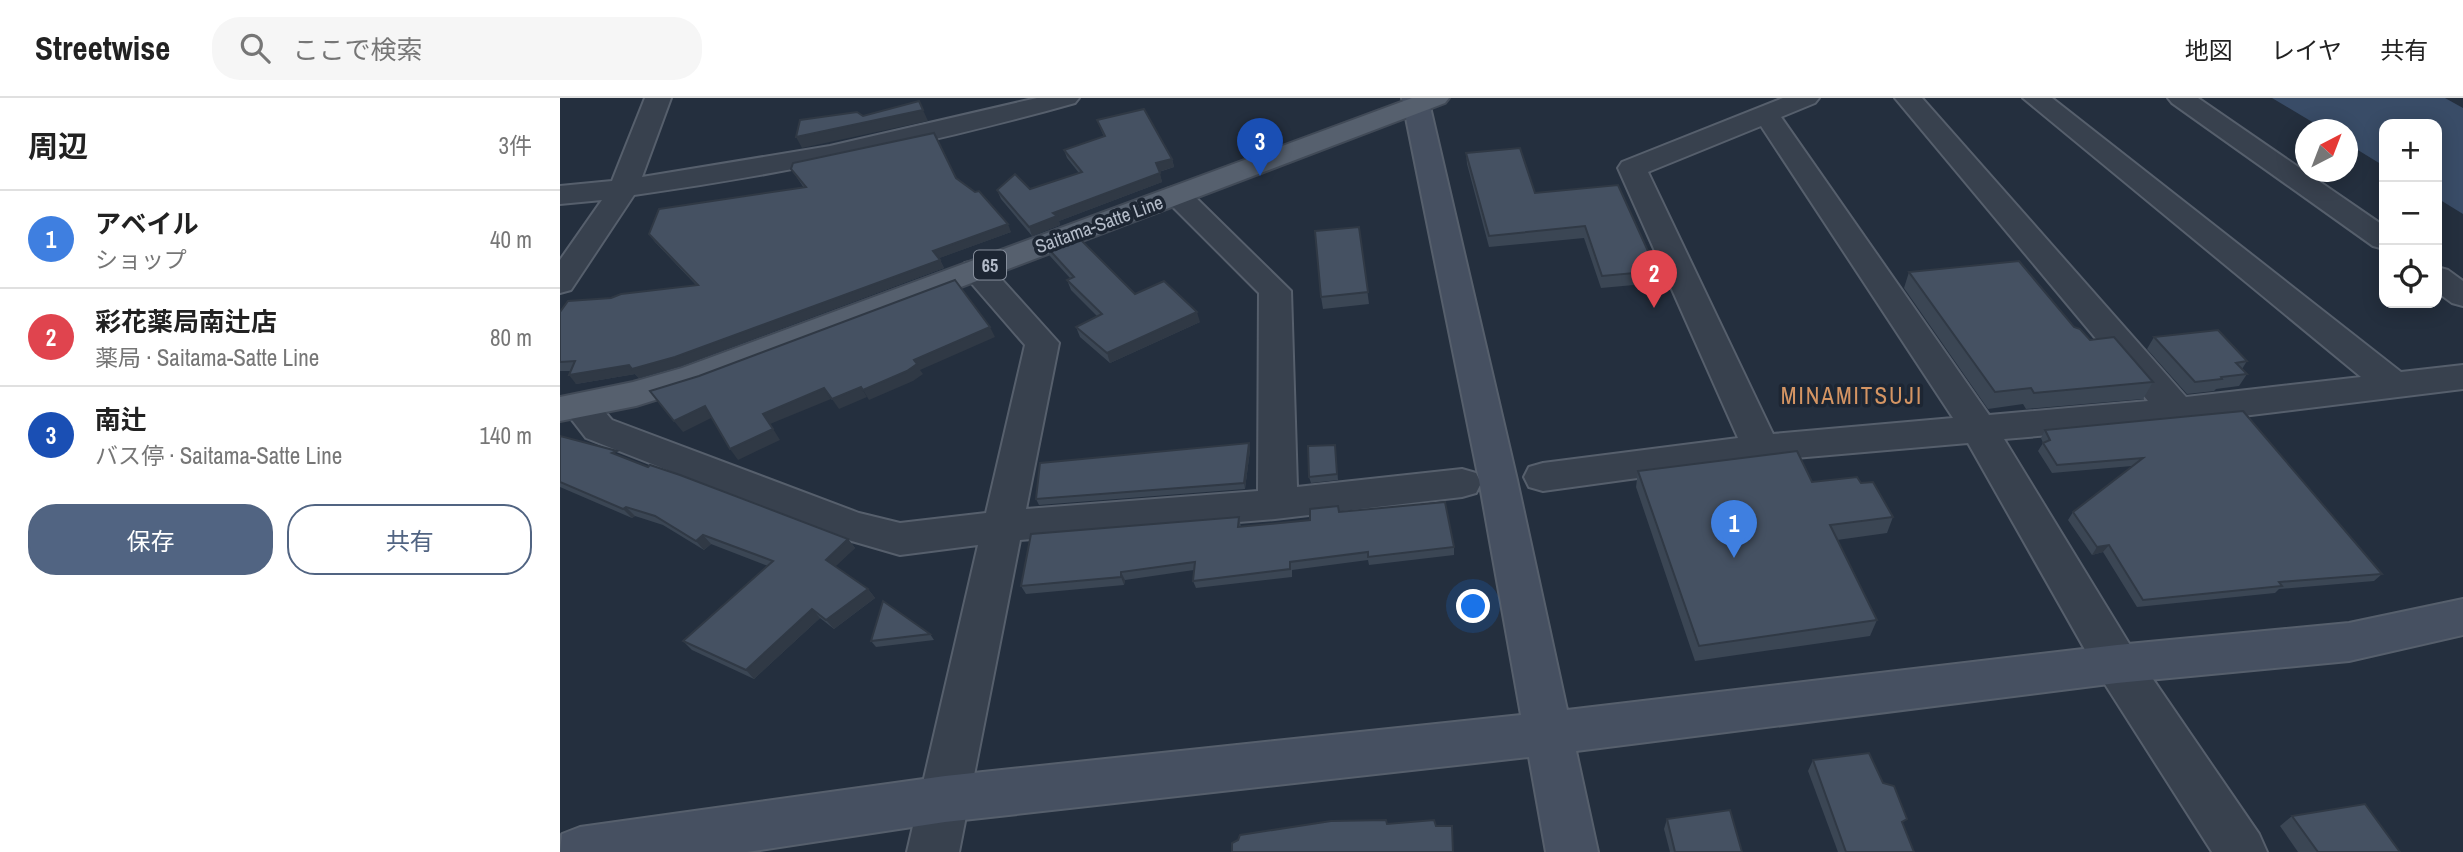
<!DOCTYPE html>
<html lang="ja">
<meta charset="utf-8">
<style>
body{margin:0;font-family:"Archivo Narrow","Noto Sans JP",sans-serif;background:#f6f6f6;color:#222}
.controls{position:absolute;right:21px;top:21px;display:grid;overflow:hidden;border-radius:14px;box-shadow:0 4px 18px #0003}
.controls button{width:63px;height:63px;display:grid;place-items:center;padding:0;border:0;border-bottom:2px solid #e0e0e0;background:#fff;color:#222;font:35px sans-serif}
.compass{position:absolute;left:1735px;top:21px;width:63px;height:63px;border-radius:50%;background:#fff;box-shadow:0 4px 18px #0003;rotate:42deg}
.you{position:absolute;left:914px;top:509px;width:24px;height:24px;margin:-18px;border:5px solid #fff;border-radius:50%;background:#1a73e8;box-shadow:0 0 0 10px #1a73e833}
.badge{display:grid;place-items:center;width:46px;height:46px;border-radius:50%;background:#516482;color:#fff;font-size:23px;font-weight:700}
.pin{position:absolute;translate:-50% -58px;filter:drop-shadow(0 2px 4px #0008)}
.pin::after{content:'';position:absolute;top:37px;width:24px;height:21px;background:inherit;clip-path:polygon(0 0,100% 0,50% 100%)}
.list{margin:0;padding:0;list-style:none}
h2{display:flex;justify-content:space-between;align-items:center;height:91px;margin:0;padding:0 28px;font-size:30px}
h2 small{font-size:23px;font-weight:400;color:#767676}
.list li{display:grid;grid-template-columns:46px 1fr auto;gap:21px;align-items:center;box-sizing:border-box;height:98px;padding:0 28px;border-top:2px solid #e0e0e0}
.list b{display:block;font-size:26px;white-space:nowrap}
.list p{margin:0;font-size:23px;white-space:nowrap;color:#767676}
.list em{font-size:23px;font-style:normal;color:#767676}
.actions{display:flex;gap:14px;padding:21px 28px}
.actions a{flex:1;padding:16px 0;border:2px solid #516482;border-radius:28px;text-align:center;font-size:24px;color:#516482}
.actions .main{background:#516482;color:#fff}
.icon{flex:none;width:38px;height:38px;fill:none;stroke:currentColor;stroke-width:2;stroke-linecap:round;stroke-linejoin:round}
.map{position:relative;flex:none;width:1903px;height:754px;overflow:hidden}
header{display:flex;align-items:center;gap:42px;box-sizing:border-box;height:98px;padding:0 35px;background:#fff;border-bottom:2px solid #e0e0e0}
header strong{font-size:33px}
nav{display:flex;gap:38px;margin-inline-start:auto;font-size:24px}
.search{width:490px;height:63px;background:#f6f6f6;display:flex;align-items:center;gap:18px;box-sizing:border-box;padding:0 24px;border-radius:28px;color:#767676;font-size:26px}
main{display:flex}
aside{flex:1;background:#fff}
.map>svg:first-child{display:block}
.water{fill:#394c67}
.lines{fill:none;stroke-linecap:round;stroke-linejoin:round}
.street-casing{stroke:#565f6c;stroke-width:4}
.secondary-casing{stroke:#565f6c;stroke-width:4}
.primary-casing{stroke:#414a57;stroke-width:4}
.street{fill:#38414e;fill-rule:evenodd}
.secondary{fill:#465061;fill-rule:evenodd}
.primary{fill:#56606e;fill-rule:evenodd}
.wall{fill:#3b4654}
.shaded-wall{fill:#303945}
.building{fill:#455162;stroke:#303945;stroke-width:2}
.labels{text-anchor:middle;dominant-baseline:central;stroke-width:7;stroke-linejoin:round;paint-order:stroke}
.shield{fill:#1d2633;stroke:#878f9c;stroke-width:2}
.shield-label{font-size:18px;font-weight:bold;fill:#b4bcc9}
.street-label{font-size:19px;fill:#b4bcc9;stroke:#1d2633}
.quarter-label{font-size:23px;letter-spacing:2px;fill:#d59563;stroke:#1d2633}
</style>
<header>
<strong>Streetwise</strong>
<div class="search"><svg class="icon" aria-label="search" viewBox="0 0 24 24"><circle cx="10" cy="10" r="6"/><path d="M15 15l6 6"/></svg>ここで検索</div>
<nav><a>地図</a><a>レイヤ</a><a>共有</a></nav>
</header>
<main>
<aside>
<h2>周辺<small>3件</small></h2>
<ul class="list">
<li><span class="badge" style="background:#3f7fe0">1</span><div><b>アベイル</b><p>ショップ</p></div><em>40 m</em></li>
<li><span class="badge" style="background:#e0444e">2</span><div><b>彩花薬局南辻店</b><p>薬局 · Saitama-Satte Line</p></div><em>80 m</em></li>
<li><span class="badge" style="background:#1a4fb4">3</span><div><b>南辻</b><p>バス停 · Saitama-Satte Line</p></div><em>140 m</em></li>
</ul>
<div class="actions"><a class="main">保存</a><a>共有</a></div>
</aside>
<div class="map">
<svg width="1903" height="754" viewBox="0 0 1903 754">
<rect width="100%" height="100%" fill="#242f3e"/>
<polygon class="water" points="1712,0 1885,0 1903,10 1903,116 1877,100 1877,26 1824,26 1824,68 1788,46 1787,32 1764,31"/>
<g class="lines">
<defs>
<g id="street">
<path d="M85 0H111L82 79 270 48 477 0H519L515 5C370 46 223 76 74 97L11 192 0 195V162L42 102 0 106V88L52 83Z"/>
<path d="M1223 0H1259L1255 5 1221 19 1429 317 1588 303 1335 0H1362L1626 299 1801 279 1463 0H1492L1841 274 1903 267V291L1617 326 1444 341 1573 552 1699 736 1707 754H1652L1541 580 1408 345 1201 363 983 393 969 389 964 379 969 369 983 365 1178 340 1058 70 1062 64ZM1201 28 1393 320 1213 336 1088 74Z"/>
<polygon points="1608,0 1638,0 1824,128 1824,151 1813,148 1612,5"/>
<path d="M617 88 627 91 731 193 737 389 902 371 916 375 921 385 916 395 902 399 715 421 460 442 399 754H347L418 447 340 457 278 439 26 340 2 309 7 300C32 293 37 305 52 322L299 415 340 425 426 415 465 247 400 172 405 165 416 163 427 165 499 245 466 411 698 393 699 195 607 103 603 97 607 91Z"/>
<polygon points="1877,169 1888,172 1903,183 1903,208 1892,205 1877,194"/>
</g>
<polygon id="secondary" points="842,0 868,0 957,382 1007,612 1557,547 1789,525 1903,501 1903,537 1789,563 1557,585 1016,653 1038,754 986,754 969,659 385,724 187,754 0,754 2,736 20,729 385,678 961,617 919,382"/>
<polygon id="primary" points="852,0 889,0 885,5 146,286 76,308 0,323 0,299 73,284 122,270"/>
</defs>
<use href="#street" class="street-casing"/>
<use href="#secondary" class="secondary-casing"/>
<use href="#primary" class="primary-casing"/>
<use href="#street" class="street"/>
<use href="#secondary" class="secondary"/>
<use href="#primary" class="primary"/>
</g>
<g class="wall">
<polygon points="537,22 612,61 614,69 599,74 602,84 499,123 500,127 472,138 441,101 437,92 470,91 519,75 507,60 504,52 544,39"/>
<polygon points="906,55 975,95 1097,173 1096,185 1041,190 1024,140 929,149 907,66"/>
<polygon points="231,71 396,80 451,134 379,160 384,170 121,268 79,280 75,276 16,286 11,273 0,273 0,214 51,200 136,187 95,144 89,136 244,90"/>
<polygon points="799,129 809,206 763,211 761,199"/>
<polygon points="486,148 575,196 640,224 550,265 520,239 516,229 537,218 511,192 507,182 510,180 490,158"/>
<polygon points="1349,174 1514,229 1530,242 1593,284 1583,301 1466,311 1463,306 1428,311 1344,190"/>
<polygon points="1594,239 1687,263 1682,271 1687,276 1679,288 1656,291 1654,293 1627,296 1587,251"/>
<polygon points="1683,313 1822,476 1814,483 1719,491 1715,495 1577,509 1543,454 1532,457 1508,422 1513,414 1572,368 1492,375 1478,353 1483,345 1481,340 1485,332"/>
<polygon points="0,338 63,359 88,369 288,441 295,450 275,468 308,491 315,500 274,531 260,520 194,581 132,552 123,543 208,468 151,446 144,452 103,427 75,418 72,420 0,389"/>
<polygon points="689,345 690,352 685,391 479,407 476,401"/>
<polygon points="775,347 778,382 751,385 749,379"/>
<polygon points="1078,373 1252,384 1301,385 1333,419 1327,435 1277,442 1317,522 1310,538 1135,563 1076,389"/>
<polygon points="778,408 779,414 894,449 894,457 809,467 808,462 732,472 732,479 636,490 633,483 634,472 565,482 564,487 466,496 461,488 679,419 681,429 750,422"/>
<polygon points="370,536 374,542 316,549 311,543"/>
<polygon points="1253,662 1343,727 1354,754 1278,754 1248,673"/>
<polygon points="1732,718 1840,754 1738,754 1720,728"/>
<polygon points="1107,721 1182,754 1110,754 1104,731"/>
</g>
<g class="shaded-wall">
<polygon points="363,12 368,23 242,50 236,39"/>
<polygon points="612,61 614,69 598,74 596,65"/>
<polygon points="600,75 602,84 499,123 500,127 472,138 469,129 493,115"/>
<polygon points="448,126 451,134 377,161 373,153"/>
<polygon points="380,162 384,170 121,268 79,280 75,276 16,286 9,277 69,267"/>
<polygon points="637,214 640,224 550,265 547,255"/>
<polygon points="430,229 435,239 360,272 363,276 353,283 309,302 303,292 354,262"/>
<polygon points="301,289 307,299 279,311 272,301"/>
<polygon points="264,290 271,301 210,326 220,342 178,362 170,351 203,316"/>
<polygon points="145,308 153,319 123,334 114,323"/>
<polygon points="689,345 690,352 685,391 684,385"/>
<polygon points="66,409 75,418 72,420 63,411"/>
<polygon points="143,437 151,446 144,452 136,443"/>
<polygon points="288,441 295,450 273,471 266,462"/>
<polygon points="1549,447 1543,454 1532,457 1537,449"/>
<polygon points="561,474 565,482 564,487 561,479"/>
<polygon points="308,491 315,500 274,531 266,522"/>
<polygon points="252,511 260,520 194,581 186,572"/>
</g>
<g class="building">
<polygon points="359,3 363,12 236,39 240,22 297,14 303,18"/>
<polygon points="584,11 612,61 596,65 600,75 493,115 497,118 469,129 437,92 455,76 470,91 522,74 504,52 545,38 537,22"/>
<polygon points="374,35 396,80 415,94 419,93 448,126 373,153 380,162 115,259 72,271 69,267 9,277 15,263 0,264 0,214 8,203 51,200 61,196 138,187 89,136 99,111 246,89 231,71 233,65"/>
<polygon points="960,50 975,95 1058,87 1097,173 1042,178 1025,128 929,138 906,55"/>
<polygon points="799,129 808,194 761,199 755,133"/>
<polygon points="516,137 575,196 604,183 637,214 547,255 516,229 542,216 507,182 514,179 486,148"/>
<polygon points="1459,163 1514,229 1520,231 1530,242 1554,239 1593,284 1474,295 1471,290 1435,294 1349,174"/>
<polygon points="395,182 430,229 354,262 357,266 347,273 303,292 301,289 272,301 264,290 203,316 213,331 170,351 145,308 114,323 90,293 139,278"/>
<polygon points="1658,232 1687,263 1676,265 1687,276 1661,279 1662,281 1635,284 1594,239"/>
<polygon points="1683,313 1822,476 1719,484 1722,488 1583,502 1549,447 1537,449 1513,414 1583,360 1497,367 1483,345 1490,342 1485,332"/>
<polygon points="0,338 57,353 52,355 88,369 90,367 120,377 288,441 266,462 308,491 266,522 252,511 186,572 123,543 213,463 143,437 136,443 95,418 66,409 63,411 0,384"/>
<polygon points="689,345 684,385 476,401 480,365"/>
<polygon points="775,347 777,376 749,379 748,348"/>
<polygon points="1237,353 1252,384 1297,379 1301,385 1313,384 1333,419 1270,427 1317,522 1139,548 1078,373"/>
<polygon points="885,404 894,449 808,459 808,454 730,464 730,471 633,483 635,464 561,474 561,479 461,488 471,436 679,419 678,429 750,422 750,411 778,408 779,414"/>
<polygon points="323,503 370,536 311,543"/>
<polygon points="1309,655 1323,685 1334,688 1347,721 1342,724 1354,754 1286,754 1253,662"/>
<polygon points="1805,706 1840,754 1758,754 1732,718"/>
<polygon points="1170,712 1182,754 1115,754 1107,721"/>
<polygon points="826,722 827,726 874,722 876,728 892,728 893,754 672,754 672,745 678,742 680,737 771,723"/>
</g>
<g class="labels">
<rect class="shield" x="414" y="152.5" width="32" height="29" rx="5"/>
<g class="shield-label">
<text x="430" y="167">65</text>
</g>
<g class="street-label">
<text transform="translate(539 126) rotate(-20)">Saitama-Satte Line</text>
</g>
<g class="quarter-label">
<text x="1292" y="297">MINAMITSUJI</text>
</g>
</g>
</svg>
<div class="controls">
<button>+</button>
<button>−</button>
<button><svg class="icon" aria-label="locate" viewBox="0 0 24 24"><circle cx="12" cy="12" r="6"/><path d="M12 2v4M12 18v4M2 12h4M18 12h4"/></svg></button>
</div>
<svg class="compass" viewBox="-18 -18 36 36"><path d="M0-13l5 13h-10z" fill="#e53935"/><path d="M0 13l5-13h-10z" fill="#767676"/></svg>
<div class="you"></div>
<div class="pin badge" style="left:1174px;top:460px;background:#3f7fe0">1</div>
<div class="pin badge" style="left:1094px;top:210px;background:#e0444e">2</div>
<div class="pin badge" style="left:700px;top:78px;background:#1a4fb4">3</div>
</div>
</main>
